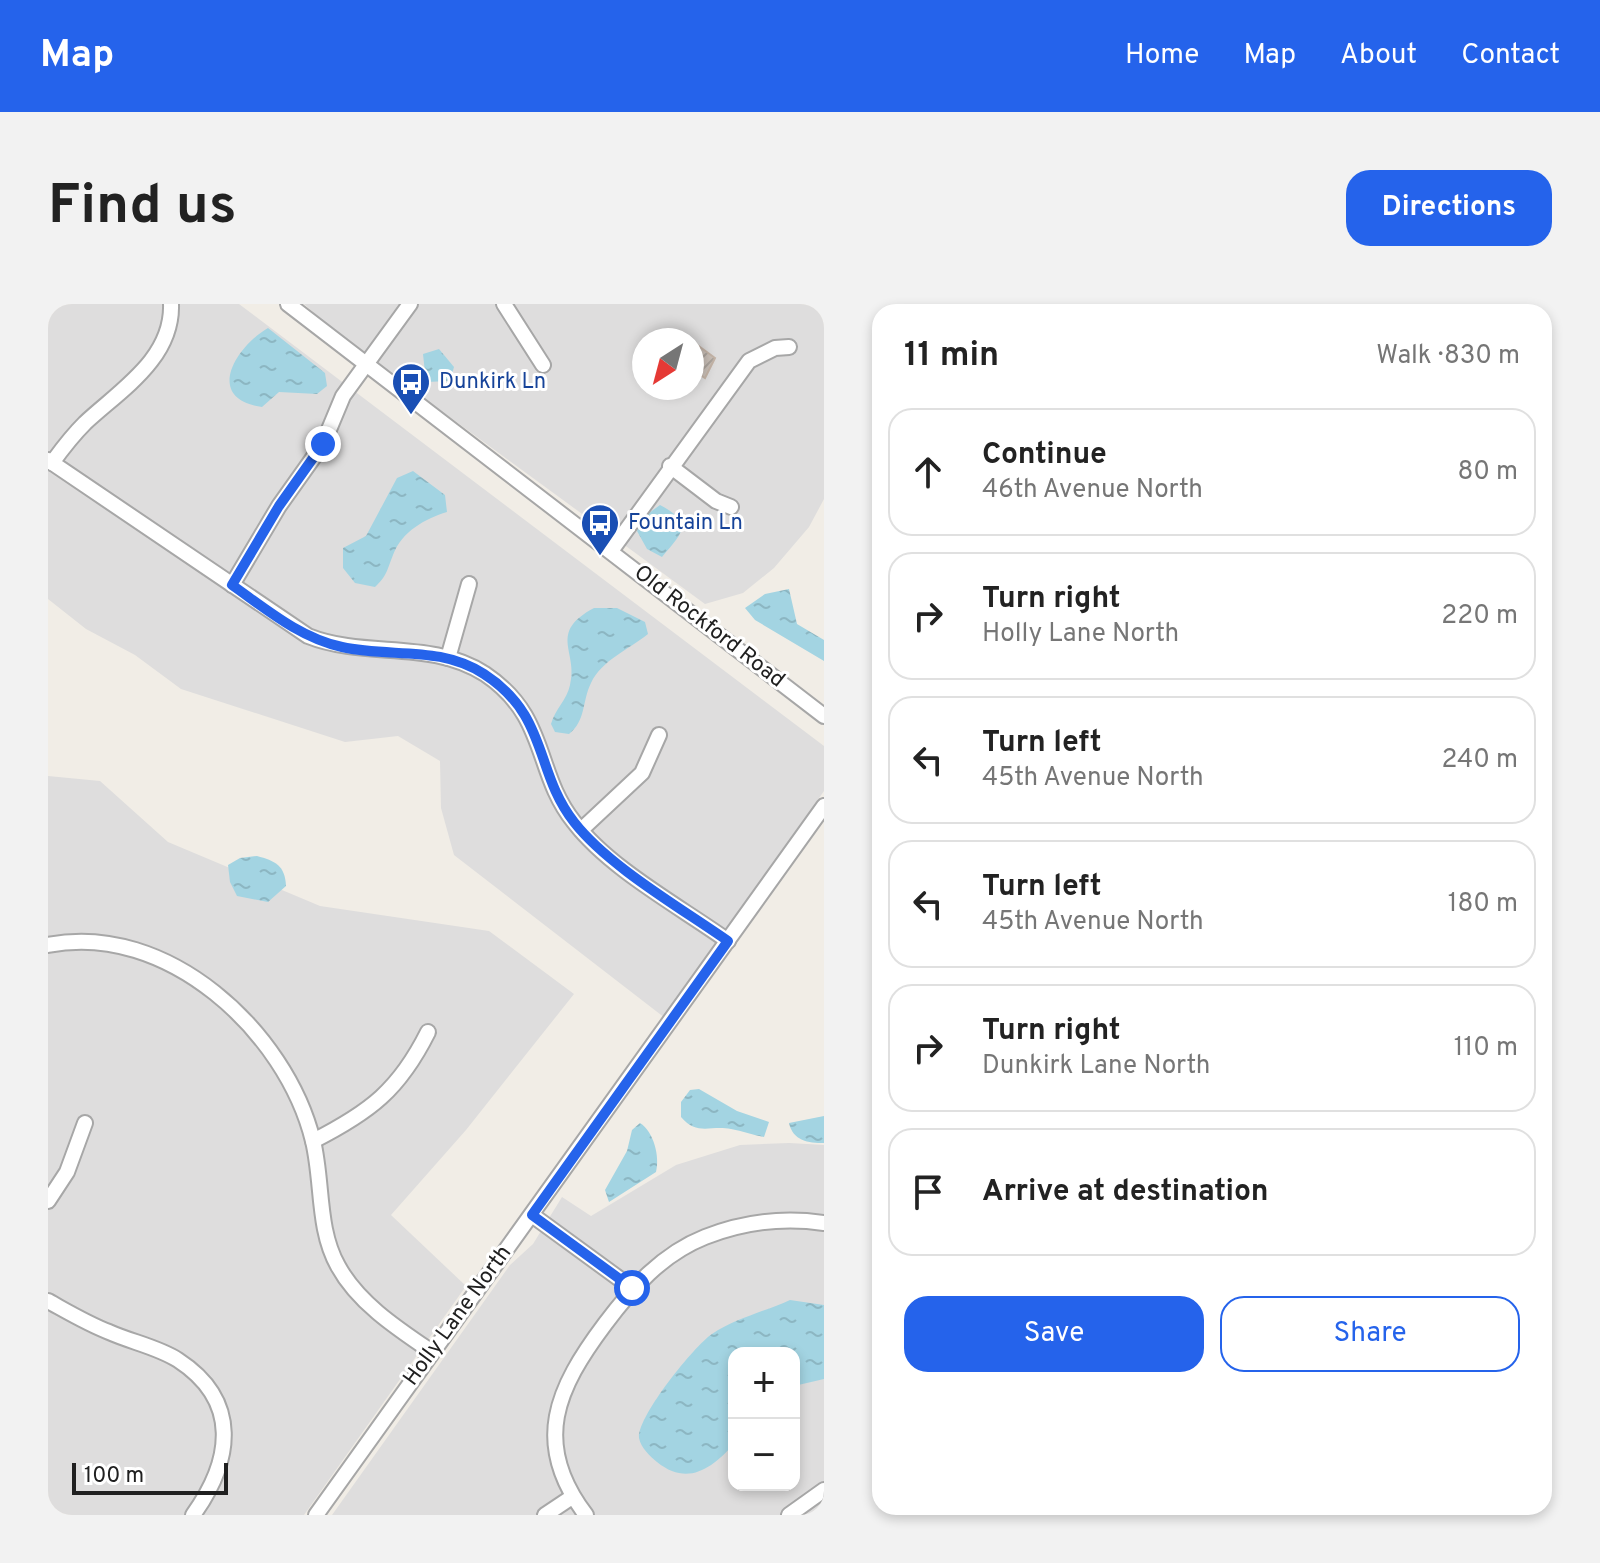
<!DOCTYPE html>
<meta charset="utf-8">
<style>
body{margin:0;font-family:Overpass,sans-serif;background:#f2f2f2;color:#222}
.controls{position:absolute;right:24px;bottom:24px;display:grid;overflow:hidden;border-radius:16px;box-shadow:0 4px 12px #0003}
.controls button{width:72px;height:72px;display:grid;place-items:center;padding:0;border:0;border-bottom:2px solid #e0e0e0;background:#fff;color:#222;font:40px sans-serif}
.compass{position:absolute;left:584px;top:24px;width:72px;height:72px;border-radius:50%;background:#fff;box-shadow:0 4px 12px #0003;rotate:216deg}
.scale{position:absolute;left:24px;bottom:20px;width:156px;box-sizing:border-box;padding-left:8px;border:4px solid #202020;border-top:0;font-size:22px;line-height:28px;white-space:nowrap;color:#202020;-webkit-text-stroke:6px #fff;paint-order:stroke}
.stop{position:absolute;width:24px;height:24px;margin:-18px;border:6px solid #2563eb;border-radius:50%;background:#fff}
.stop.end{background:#2563eb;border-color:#fff;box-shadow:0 2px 8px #0008}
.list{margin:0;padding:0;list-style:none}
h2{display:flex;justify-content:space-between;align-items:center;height:104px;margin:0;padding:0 32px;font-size:34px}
h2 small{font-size:26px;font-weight:400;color:#767676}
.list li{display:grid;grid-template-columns:52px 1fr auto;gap:24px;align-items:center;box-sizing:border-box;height:128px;margin:0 16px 16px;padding:0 16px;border:2px solid #e0e0e0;border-radius:24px}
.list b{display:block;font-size:30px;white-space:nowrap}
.list p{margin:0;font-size:26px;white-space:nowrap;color:#767676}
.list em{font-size:26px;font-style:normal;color:#767676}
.actions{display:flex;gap:16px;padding:24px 32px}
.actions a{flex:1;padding:18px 0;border:2px solid #2563eb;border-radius:24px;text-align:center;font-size:28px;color:#2563eb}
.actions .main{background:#2563eb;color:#fff}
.icon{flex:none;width:44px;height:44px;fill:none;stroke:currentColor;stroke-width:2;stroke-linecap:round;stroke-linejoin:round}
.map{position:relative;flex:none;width:776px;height:1211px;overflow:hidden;border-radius:24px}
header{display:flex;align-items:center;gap:48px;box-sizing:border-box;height:112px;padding:0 40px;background:#2563eb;color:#fff}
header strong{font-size:38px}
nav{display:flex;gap:44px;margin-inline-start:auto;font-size:28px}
.intro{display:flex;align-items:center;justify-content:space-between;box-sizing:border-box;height:192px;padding:0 48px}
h1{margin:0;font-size:56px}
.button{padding:20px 36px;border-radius:24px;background:#2563eb;color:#fff;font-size:28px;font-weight:700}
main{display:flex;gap:48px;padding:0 48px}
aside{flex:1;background:#fff;border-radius:24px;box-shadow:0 4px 12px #0003}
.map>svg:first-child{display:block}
.residential{fill:#dedddd;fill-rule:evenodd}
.water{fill:url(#water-ripples)}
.building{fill:url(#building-hatch);stroke:#c4b4a7;stroke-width:2}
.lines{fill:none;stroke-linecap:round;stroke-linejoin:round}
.minor-casing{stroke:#a7a7a7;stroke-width:18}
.minor{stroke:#fff;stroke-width:14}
.route{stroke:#2563eb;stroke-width:10}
.labels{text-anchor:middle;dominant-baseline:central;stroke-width:6;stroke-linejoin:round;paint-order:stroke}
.transit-label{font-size:22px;fill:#164399;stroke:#fff;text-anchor:start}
.street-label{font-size:22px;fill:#202020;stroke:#fff}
</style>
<header>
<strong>Map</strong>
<nav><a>Home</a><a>Map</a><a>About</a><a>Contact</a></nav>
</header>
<div class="intro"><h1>Find us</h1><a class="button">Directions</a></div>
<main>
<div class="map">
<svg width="776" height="1211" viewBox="0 0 776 1211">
<defs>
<pattern id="water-ripples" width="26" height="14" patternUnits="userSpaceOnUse" patternTransform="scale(2)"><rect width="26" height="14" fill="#a3d4e2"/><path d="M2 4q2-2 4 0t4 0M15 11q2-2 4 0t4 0" fill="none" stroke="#8cb6c2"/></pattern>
<pattern id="building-hatch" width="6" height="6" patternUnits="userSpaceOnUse" patternTransform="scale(2)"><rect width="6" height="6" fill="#cac0b8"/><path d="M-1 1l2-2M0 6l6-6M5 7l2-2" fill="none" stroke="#ada59e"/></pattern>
</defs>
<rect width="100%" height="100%" fill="#f1ede6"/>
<g class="residential">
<polygon points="0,0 191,0 776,442 776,487 617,714 406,551 393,504 392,457 350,432 297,438 133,385 87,351 38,325 0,295"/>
<path d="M256 0H776V195L761 223 726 264 695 289 657 300 298 37ZM596 36H644V84H596Z"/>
<polygon points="0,472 52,477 120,538 272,602 441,627 526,690 418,826 343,911 418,982 256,1211 0,1211"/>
<path d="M741 839 776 841V1211H284L462 961 485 940 514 893 543 912 628 861 692 841ZM686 1049H746V1181H686Z"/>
</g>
<g class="water">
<path d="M220 24 277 69 279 82 269 90 231 88 214 103C156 95 187 43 220 24Z"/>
<polygon points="391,45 406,63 402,77 378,78 375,50"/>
<path d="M365 167 397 191 399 208C377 215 354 227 345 251 339 266 339 272 327 283L307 279 295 264V244L318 232 349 174Z"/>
<path d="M612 201C646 219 635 228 614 253L599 245 589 227 597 212Z"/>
<polygon points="741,285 749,320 776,336 776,357 707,316 697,304 717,290"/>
<path d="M546 304H569L597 318 600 330C580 346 554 356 543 379 534 397 538 417 521 430L507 428 503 420C507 405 519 396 522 381 531 348 499 329 546 304Z"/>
<path d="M209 552C227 557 237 561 238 582L220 598 189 592 182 578 180 561 192 554Z"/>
<path d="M651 785 689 807 721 818 716 833C705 831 694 827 683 825 662 821 649 832 633 813V798L642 786Z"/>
<path d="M776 812V839C760 839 745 837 741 819Z"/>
<path d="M592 819C606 828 612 853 608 868L561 898 557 886 579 847 584 826Z"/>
<path d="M742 996 776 1001V1075L746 1082V1049H686V1140C664 1164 640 1183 609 1158 602 1152 593 1144 591 1134 589 1113 646 1042 664 1030 686 1015 718 1007 742 996Z"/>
</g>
<polygon class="building" points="648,40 667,54 657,74 652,71 644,82 644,45"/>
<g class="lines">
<defs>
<g id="minor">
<polyline points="240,0 776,412"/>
<polyline points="456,0 495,61"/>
<path d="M0 156 260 332C318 355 383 335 437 370 501 413 486 468 526 518 562 565 631 602 680 637"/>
<path d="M4 159C14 145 25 131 37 119 71 87 125 55 123 0"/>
<polyline points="622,162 668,197 683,203"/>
<polyline points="563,247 701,57 727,44 741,43"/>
<polyline points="184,281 231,202 275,140 295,92 362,0"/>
<polyline points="400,354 421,280"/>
<polyline points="533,526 594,469 611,431"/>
<path d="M0 641C118 617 238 727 265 837 275 878 269 925 290 962 310 999 350 1025 384 1048"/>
<path d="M265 837C322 808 351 786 380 728"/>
<polyline points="0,897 19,868 37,819"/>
<polyline points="484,911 584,984"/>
<path d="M0 997C20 1008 40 1020 61 1028 83 1038 110 1043 130 1056 193 1097 184 1157 145 1211"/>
<polyline points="268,1211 776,502"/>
<polyline points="497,1211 524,1193"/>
<path d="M538 1211C483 1139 509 1084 557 1020 584 984 614 950 657 933 695 918 735 913 776 919"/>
<polyline points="741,1211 776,1186"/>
</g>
</defs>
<use href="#minor" class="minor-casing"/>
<use href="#minor" class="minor"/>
</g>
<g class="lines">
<path class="route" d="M275 140 231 202 184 281C218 305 252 334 294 343 343 354 391 341 436 370 501 412 486 467 526 518 560 562 633 604 680 637L484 911 584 984"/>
</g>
<defs>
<symbol id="bus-pin" viewBox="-11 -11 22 30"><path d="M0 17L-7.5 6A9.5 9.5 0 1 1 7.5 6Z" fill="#1a4fb4" stroke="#fff"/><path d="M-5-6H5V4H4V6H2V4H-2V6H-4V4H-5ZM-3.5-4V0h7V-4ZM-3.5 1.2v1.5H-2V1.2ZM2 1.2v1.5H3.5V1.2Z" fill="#fff"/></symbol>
</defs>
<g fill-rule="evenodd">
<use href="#bus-pin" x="341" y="56" width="44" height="60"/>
<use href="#bus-pin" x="530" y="197" width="44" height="60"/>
</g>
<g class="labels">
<g class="transit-label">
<text x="391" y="78">Dunkirk Ln</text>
<text x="580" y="219">Fountain Ln</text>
</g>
<g class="street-label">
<text transform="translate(661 323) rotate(38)">Old Rockford Road</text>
<text transform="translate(410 1012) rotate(-54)">Holly Lane North</text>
</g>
</g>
</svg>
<div class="controls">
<button>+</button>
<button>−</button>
</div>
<svg class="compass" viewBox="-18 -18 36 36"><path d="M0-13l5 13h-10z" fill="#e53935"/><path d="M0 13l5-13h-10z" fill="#767676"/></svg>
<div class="scale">100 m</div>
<div class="stop" style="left:584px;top:984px"></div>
<div class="stop end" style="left:275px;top:140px"></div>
</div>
<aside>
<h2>11 min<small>Walk · 830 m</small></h2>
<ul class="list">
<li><svg class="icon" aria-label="ahead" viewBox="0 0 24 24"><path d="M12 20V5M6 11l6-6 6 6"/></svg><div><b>Continue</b><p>46th Avenue North</p></div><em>80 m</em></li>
<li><svg class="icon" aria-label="right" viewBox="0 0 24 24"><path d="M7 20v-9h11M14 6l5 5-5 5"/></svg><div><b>Turn right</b><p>Holly Lane North</p></div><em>220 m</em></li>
<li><svg class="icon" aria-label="left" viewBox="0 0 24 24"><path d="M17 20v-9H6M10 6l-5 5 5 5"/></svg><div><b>Turn left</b><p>45th Avenue North</p></div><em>240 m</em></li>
<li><svg class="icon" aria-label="left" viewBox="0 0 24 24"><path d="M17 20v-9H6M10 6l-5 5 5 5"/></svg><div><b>Turn left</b><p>45th Avenue North</p></div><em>180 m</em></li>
<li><svg class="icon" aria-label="right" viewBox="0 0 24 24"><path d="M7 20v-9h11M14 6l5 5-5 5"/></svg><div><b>Turn right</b><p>Dunkirk Lane North</p></div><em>110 m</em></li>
<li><svg class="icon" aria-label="arrive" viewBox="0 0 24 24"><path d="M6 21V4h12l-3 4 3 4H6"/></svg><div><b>Arrive at destination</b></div></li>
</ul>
<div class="actions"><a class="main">Save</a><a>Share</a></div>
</aside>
</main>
